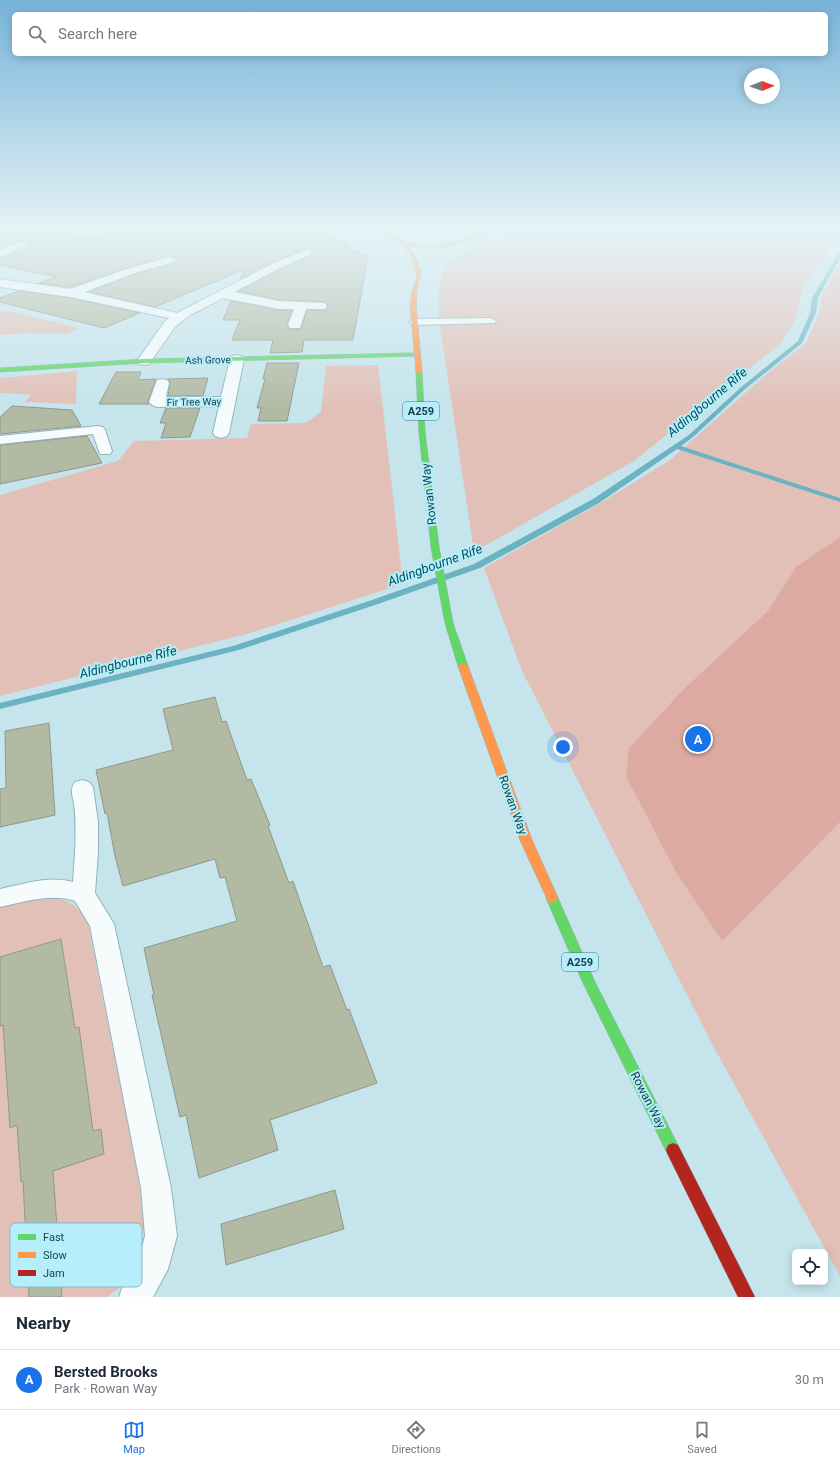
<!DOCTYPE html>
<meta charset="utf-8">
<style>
body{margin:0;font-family:Roboto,sans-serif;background:#f6f6f7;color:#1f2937}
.controls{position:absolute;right:12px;bottom:12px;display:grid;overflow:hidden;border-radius:6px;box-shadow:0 2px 10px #0003}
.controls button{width:36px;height:36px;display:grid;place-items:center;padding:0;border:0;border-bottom:1px solid #e0e1e3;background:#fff;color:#1f2937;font:20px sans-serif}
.compass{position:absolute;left:744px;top:68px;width:36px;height:36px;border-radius:50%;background:#fff;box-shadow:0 2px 10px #0003;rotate:89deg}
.you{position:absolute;left:563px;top:747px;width:14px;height:14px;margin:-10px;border:3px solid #fff;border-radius:50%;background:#1a73e8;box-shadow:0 0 0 6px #1a73e833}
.badge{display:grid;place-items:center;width:26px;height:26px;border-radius:50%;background:#1a73e8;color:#fff;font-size:13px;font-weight:700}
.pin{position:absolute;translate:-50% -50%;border:2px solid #fff;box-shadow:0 1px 4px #0006}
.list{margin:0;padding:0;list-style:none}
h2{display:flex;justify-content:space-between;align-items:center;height:52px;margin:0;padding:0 16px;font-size:17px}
h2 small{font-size:13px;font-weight:400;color:#747a83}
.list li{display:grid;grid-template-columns:26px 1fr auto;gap:12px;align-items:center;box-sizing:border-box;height:60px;padding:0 16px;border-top:1px solid #e0e1e3}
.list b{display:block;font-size:15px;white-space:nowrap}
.list p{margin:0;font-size:13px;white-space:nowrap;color:#747a83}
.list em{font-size:13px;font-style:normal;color:#747a83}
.icon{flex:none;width:22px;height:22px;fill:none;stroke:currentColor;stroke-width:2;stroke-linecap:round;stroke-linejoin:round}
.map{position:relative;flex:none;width:840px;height:1297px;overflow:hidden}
.search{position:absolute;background:#fff;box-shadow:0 2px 10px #0003;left:12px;right:12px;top:12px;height:44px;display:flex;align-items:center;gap:10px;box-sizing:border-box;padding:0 14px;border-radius:6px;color:#747a83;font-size:15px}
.sheet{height:112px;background:#fff}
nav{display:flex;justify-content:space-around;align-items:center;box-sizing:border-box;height:56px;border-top:1px solid #e0e1e3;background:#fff;font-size:11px;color:#747a83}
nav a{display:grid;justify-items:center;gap:2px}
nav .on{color:#1a73e8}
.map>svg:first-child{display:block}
.green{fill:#e2c0b8}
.forest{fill:#dcaaa0}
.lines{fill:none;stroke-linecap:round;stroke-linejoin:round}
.stream{fill:#6bb2c2;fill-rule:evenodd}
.building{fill:#b2baa4;stroke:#8f988c}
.lane-casing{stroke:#91b3bb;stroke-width:2}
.street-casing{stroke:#91b3bb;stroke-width:2}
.fast-casing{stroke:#91b3bb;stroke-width:1}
.slow-casing{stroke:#91b3bb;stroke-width:1}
.jam-casing{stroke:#91b3bb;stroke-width:1}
.lane{fill:#f6fbfc;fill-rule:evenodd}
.street{fill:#f6fbfc;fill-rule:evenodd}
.fast{fill:#63d668;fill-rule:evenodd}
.slow{fill:#ff974d;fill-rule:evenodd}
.jam{fill:#b3261e;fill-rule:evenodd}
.labels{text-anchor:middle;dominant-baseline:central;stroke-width:4;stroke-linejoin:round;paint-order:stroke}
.far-street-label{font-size:10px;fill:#133f49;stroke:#b6eefb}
.shield{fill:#b6eefb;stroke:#44747e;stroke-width:1}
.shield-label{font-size:11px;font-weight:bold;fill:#133f49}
.street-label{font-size:12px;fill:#133f49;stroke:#b6eefb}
.water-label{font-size:13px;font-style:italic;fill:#00515f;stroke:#b6eefb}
.key{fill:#b6eefb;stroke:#85bac6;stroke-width:1}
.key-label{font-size:11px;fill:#133f49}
</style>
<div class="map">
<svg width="840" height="1297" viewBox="0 0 840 1297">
<rect width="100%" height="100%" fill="#c5e4ec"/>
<g class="green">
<path d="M540 228H840V231L821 262 804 285 795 320 781 343 634 461 474 552 439 319C439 304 437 284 445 270 457 250 517 233 540 228Z"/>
<polygon points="840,265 840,1276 712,1044 522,671 484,568 604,501 670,460 769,372 806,343 819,313 821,298 829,282"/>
<polygon points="4,311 9,311 79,328 67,334 25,333 0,335 0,312"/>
<polygon points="378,365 403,584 247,634 0,696 0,495 118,461 134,441 247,438 251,424 305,423 321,412 326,366"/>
<polygon points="77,371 76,404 25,402 31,395 2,393 0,394 0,378"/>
<path d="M32 898C58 898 76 897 88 924L139 1181 144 1227 139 1248 134 1265 124 1284 107 1297H0V906Z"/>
</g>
<polygon class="forest" points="840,537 840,822 722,941 676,872 626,776 629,748 684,689 768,611 796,567"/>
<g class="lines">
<polygon class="stream" points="840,253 840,258 818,298 816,313 802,343 744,390 693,437 681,446 840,498 840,502 677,449 599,503 480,568 378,604 239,650 0,709 0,703 233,646 372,600 474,564 593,499 689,435 740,388 798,341 810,313 812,298 838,254"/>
</g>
<g class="building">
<polygon points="108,228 312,228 350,245 343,246 368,256 353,340 304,340 302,352 270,353 273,340 232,340 240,320 223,320 231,301 279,310 292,310 287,324 290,330 301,329 307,310 326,310 328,305 325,302 279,300 238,291 283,268 311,256 313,252 306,249 273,262 240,279 245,269 155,307 89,292 138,273 174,263 178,260 174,257 170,256 130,267 70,287 39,283 56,277 0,265 0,258 27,247 28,245 26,241 21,240 0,248 0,229 107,238"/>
<polygon points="18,291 71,298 140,313 104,328 0,302 0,298"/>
<polygon points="267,363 299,363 287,421 258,421 261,408 257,408 265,379 263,379"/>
<polygon points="116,372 141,372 138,380 156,379 148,401 149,404 99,404"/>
<polygon points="208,378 203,396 168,396 170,383 168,379"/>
<polygon points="12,406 72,410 81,426 0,434 0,417"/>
<polygon points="166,408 200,408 190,437 161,438 166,423 160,423"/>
<polygon points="87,436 102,463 0,484 0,445"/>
<polygon points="215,697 222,722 226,721 247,780 251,779 270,825 268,826 289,883 293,881 323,967 330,965 347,1010 349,1009 377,1083 270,1120 278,1150 199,1178 186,1115 180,1117 152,995 154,995 144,948 237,921 225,877 220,878 215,859 123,886 115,856 107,813 105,814 96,770 173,750 163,709"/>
<polygon points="49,723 55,815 0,827 0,789 6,788 5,731"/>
<polygon points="61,939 75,1028 79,1027 93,1131 101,1129 104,1154 53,1171 62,1297 29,1297 23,1181 21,1182 17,1125 10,1128 3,1025 0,1026 0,957"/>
<polygon points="335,1190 344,1229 226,1265 221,1224"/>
</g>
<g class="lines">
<defs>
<g id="lane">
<polygon points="491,318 496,321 495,323 414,325 409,322 414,319"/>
<polygon points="98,426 103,427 105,430 112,451 110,454 100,454 93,434 0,444 0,436"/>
<path d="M82 780 89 782 93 787 98 822V852L95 893 114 924 171 1188 177 1236 168 1269 153 1297H119L123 1285 138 1262 145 1236 141 1188 90 926 75 901C51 893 24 902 0 907V889C23 884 50 875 73 882 75 855 77 829 74 803 72 795 70 789 75 782Z"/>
</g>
<g id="street">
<polygon points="22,241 26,242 27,244 26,246 0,257 0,250"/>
<polygon points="306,250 310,251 312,253 310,255 282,267 234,292 279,301 325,303 327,306 325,309 306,309 300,328 290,328 288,325 294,309 279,309 223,298 190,315 175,327 149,364 144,365 139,364 137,361 165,321 169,318 71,297 0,287 0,279 70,289 130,268 170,257 174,258 176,260 174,262 138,272 84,292 177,313 274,263"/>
<polygon points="237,355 242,356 244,359 229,433 227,436 221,438 215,436 213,433 219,406 157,407 152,405 149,402 157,380 162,379 167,380 169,383 166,397 221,397 230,359 232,356"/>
</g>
<g id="fast">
<polygon points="490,228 497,228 478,236 474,235"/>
<polygon points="417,353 419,354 419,356 144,363 0,372 0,368 144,359"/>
<polygon points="419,370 422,372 425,432 439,547 453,623 468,666 463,669 458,666 445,623 431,547 419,432 416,372"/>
<polygon points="552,893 556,895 558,898 595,982 678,1145 680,1150 678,1155 673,1157 668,1155 583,983 546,898 548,895"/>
</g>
<g id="slow">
<path d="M388 228H392L388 234C414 250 448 249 474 234V231L470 228H475L478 231V236C455 249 431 250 406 245L414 253 421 274 417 288 416 305 422 372 419 374 416 372 410 305 413 288 417 274 410 254 400 243 393 241 384 234Z"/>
<polygon points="463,663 468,666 532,840 558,898 556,901 552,903 548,901 520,840 458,666"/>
</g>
<polygon id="jam" points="673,1143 678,1145 755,1297 738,1297 668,1155 666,1150 668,1145"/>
</defs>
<use href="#lane" class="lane-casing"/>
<use href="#street" class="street-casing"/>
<use href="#fast" class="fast-casing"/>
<use href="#slow" class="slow-casing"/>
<use href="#jam" class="jam-casing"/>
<use href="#lane" class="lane"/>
<use href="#street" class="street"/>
<use href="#fast" class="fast"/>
<use href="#slow" class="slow"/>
<use href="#jam" class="jam"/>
</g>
<linearGradient id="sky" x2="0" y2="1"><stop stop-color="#76b3d9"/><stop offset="0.56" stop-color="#e5f3f6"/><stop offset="1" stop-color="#e5f3f6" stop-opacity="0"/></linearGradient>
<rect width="840" height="410" fill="url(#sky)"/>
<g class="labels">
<g class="far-street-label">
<text transform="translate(208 360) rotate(-1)">Ash Grove</text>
<text transform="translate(194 402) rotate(-1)">Fir Tree Way</text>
</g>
<g class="shield">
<rect x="403" y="402" width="36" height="18" rx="3"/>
<rect x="562" y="953" width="36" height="18" rx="3"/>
</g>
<g class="shield-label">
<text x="421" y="411">A259</text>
<text x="580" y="962">A259</text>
</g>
<g class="street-label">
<text transform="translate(429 494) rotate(-96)">Rowan Way</text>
<text transform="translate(513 805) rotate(70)">Rowan Way</text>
<text transform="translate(648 1100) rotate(63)">Rowan Way</text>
</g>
<g class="water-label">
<text transform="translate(707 402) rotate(-40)">Aldingbourne Rife</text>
<text transform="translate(435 565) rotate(-20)">Aldingbourne Rife</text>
<text transform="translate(128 662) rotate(-14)">Aldingbourne Rife</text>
</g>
</g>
<rect x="10" y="1223" width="132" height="64" rx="6" class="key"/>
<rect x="18" y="1234" width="18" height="6" fill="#63d668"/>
<rect x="18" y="1252" width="18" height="6" fill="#ff974d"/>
<rect x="18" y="1270" width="18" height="6" fill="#b3261e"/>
<g class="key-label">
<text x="43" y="1241">Fast</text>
<text x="43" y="1259">Slow</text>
<text x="43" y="1277">Jam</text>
</g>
</svg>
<div class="controls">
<button><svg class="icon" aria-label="locate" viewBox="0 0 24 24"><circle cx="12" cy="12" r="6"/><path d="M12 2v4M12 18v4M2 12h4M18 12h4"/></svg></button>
</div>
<svg class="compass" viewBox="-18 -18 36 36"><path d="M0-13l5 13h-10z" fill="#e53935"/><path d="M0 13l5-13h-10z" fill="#747a83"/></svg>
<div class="you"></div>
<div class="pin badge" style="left:698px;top:739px">A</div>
<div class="search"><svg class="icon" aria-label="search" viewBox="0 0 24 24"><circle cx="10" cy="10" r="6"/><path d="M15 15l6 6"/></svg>Search here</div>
</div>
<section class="sheet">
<h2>Nearby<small></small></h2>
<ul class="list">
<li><span class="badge">A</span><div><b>Bersted Brooks</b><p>Park · Rowan Way</p></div><em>30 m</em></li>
</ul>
</section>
<nav>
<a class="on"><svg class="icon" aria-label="map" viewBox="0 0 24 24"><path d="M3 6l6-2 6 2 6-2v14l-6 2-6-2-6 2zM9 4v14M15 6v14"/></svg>Map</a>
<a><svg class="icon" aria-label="directions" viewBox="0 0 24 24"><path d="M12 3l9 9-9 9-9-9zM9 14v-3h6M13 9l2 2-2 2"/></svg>Directions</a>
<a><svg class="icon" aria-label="saved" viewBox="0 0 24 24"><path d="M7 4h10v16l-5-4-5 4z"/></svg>Saved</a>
</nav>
